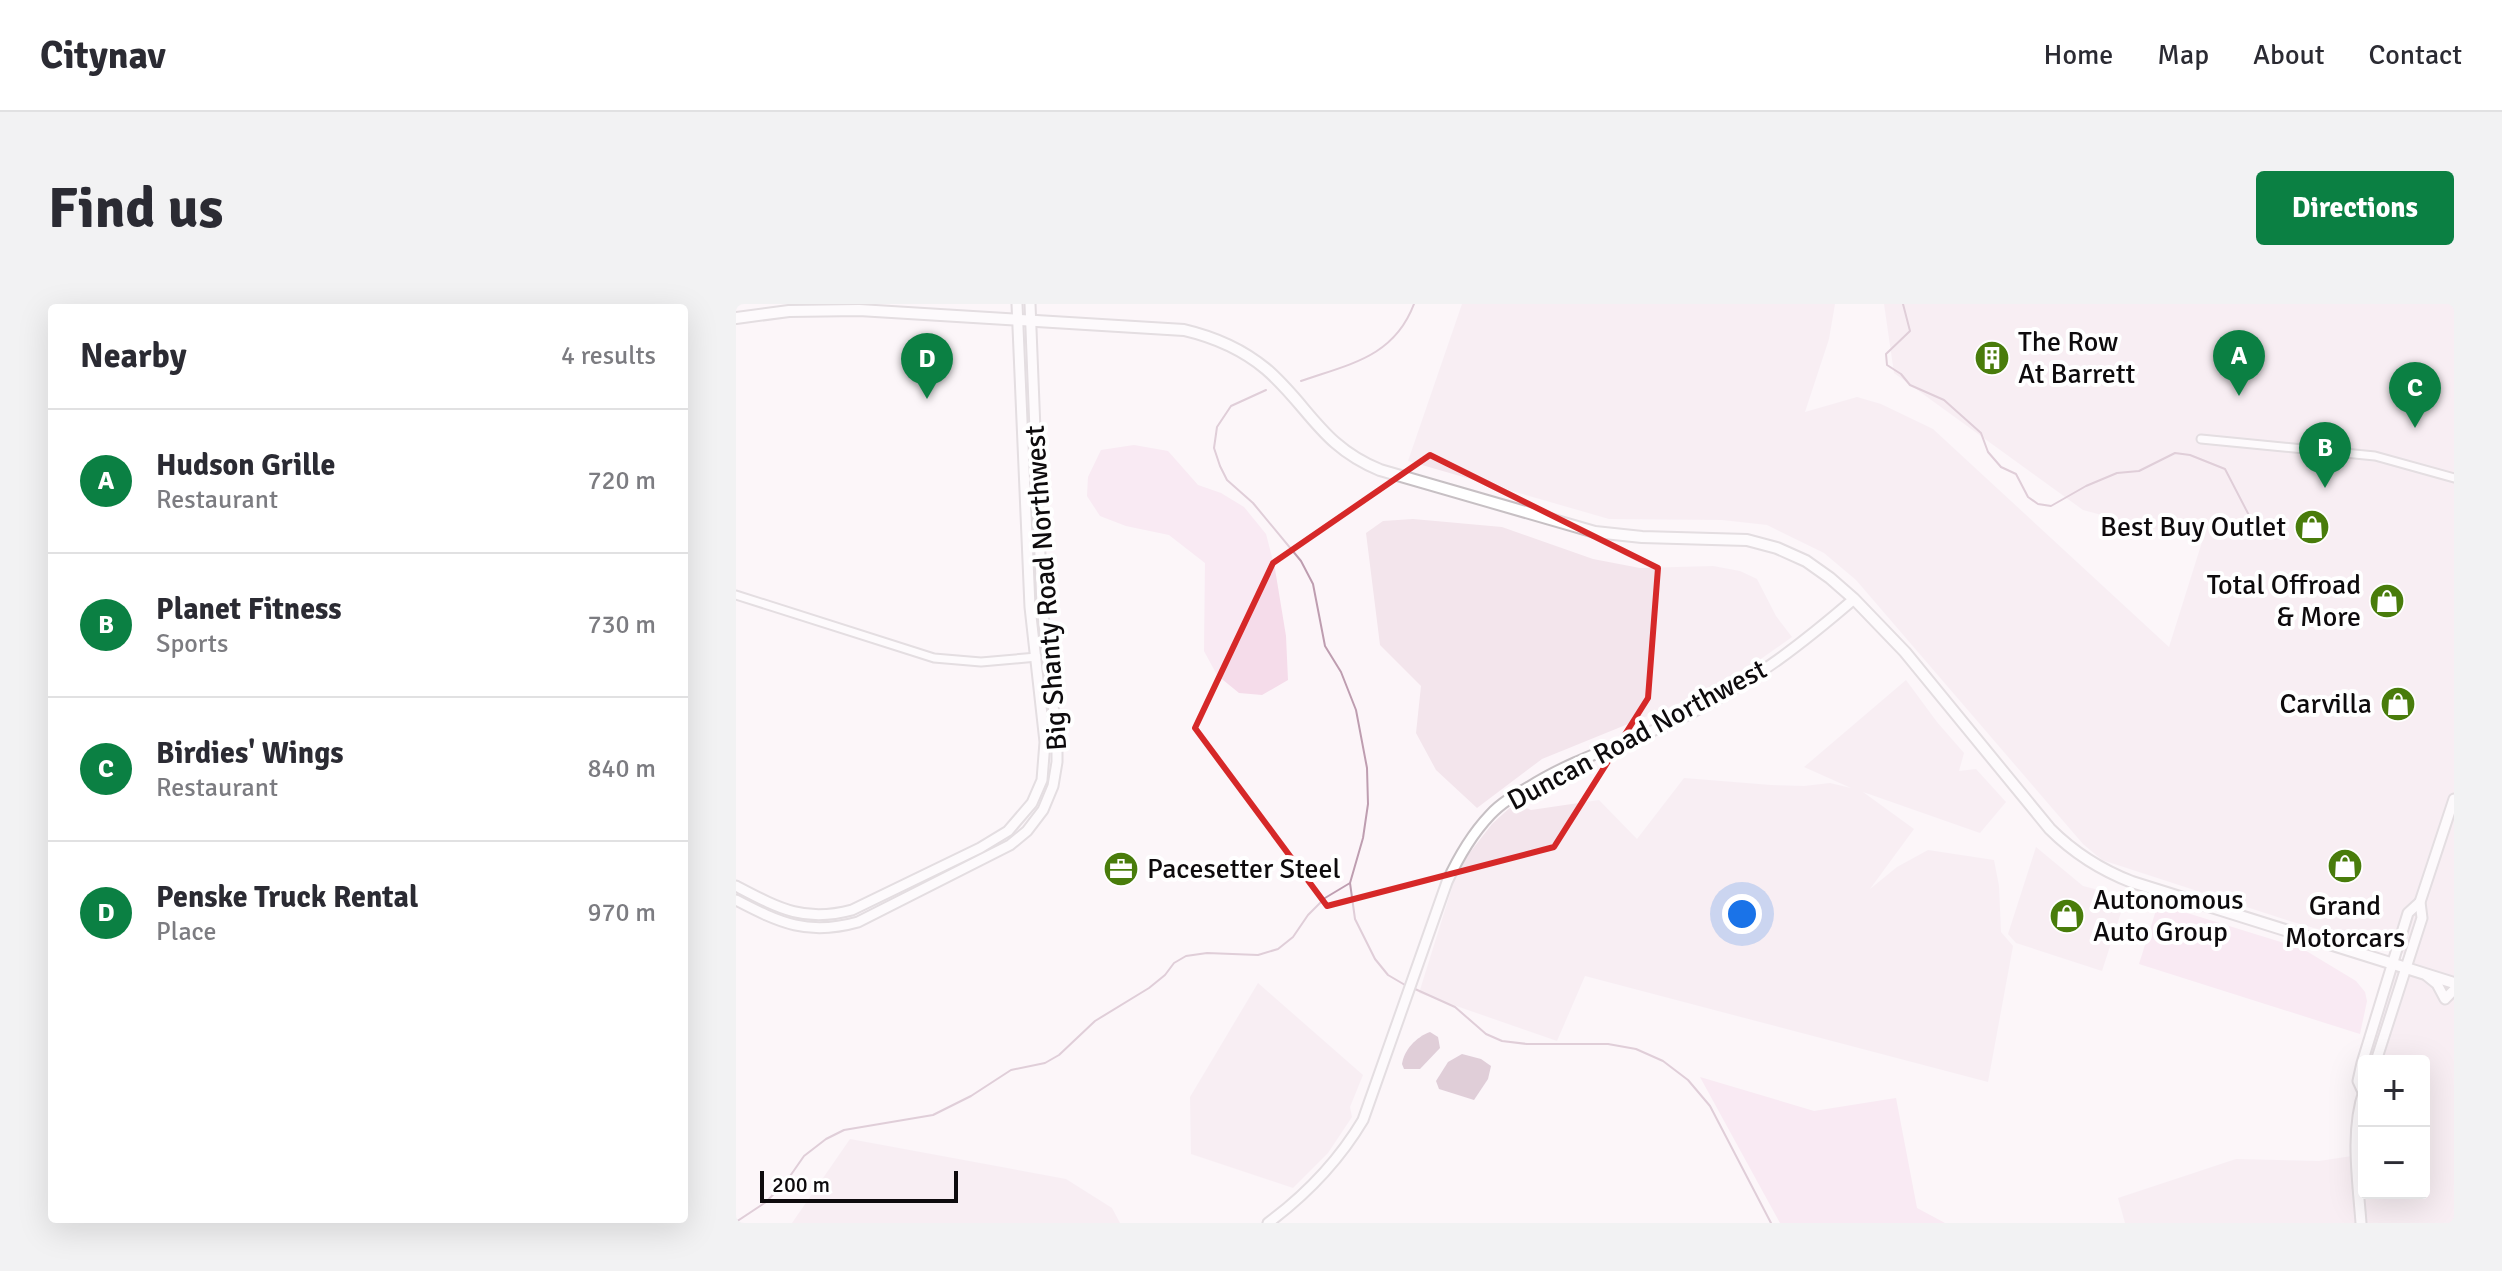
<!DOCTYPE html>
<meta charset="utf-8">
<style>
body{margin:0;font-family:Signika,sans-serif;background:#f2f2f3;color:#2b2b33}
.controls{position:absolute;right:24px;bottom:24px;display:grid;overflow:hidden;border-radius:8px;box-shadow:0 8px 32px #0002}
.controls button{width:72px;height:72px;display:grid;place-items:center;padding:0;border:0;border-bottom:2px solid #e1e1e2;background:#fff;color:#2b2b33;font:40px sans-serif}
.scale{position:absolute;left:24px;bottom:20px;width:198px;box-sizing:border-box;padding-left:8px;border:4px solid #0e0b0d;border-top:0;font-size:22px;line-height:28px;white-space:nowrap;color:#0e0b0d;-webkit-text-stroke:6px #fff;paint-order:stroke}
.you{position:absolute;left:1006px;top:610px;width:28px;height:28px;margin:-20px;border:6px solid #fff;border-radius:50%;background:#1a73e8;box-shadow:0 0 0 12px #1a73e833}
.badge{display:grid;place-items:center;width:52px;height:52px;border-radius:50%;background:#0b8043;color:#fff;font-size:26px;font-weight:700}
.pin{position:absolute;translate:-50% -66px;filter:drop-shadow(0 2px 4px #0008)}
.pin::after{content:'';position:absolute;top:42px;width:28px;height:24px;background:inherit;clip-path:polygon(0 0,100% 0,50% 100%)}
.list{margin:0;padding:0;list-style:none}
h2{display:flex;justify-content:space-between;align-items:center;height:104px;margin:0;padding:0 32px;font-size:34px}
h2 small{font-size:26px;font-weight:400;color:#7c7c81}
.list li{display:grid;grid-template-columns:52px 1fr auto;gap:24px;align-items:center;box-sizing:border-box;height:144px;padding:0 32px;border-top:2px solid #e1e1e2}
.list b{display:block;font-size:30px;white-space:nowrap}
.list p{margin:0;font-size:26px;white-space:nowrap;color:#7c7c81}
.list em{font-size:26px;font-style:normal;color:#7c7c81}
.map{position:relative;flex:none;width:1718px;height:919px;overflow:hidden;border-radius:8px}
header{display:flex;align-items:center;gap:48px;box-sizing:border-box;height:112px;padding:0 40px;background:#fff;border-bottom:2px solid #e1e1e2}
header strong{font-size:38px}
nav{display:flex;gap:44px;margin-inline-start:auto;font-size:28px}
.intro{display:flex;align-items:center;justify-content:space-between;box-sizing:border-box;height:192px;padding:0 48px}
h1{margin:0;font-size:56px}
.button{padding:20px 36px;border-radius:8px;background:#0b8043;color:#fff;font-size:28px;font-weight:700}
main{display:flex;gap:48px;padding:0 48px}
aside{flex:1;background:#fff;border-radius:8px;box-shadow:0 8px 32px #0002}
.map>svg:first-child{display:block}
.built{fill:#f3e5ec}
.green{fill:#f5dcea}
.water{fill:#be9db0}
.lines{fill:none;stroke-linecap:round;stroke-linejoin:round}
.stream{stroke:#be9db0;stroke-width:2}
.minor-casing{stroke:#c7c0c4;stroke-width:11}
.tertiary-casing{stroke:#c7c0c4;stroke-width:13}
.secondary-casing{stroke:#c7c0c4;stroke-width:14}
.minor{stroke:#fff;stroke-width:7}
.tertiary{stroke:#fff;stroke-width:9}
.secondary{stroke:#fff;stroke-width:10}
.marked{fill:none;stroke:#d62828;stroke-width:6;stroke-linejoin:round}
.labels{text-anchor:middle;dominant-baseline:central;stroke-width:8;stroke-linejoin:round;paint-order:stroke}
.poi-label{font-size:28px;fill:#0e0b0d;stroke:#fff;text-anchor:start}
.street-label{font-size:28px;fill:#0e0b0d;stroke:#fff}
</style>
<header>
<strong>Citynav</strong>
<nav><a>Home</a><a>Map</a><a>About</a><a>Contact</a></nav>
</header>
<div class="intro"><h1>Find us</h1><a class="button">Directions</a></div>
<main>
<aside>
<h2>Nearby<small>4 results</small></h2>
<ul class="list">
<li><span class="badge">A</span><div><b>Hudson Grille</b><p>Restaurant</p></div><em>720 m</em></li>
<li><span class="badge">B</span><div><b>Planet Fitness</b><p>Sports</p></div><em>730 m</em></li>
<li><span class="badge">C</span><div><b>Birdies' Wings</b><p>Restaurant</p></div><em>840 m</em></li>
<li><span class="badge">D</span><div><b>Penske Truck Rental</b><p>Place</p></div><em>970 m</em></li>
</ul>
</aside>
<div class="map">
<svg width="1718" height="919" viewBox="0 0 1718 919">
<rect width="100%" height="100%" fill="#fcf5f9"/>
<g class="built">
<polygon points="726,0 1099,0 1093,35 1069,108 1121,93 1145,100 1197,125 1433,343 1466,238 1347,206 1158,69 1148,0 1718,0 1718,919 1389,919 1382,894 1500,855 1583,857 1616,852 1621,795 1628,763 1628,889 1688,889 1688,757 1629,757 1638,715 1669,650 1557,618 1366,556 1347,540 1120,276 1088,249 1031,221 986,216 873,215 672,157"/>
<polygon points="677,215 766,223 857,255 904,264 977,262 1004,267 1021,275 1040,312 1056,333 988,381 806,455 741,504 700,466 680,429 685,382 644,341 630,229 647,217"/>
<polygon points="1170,376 1201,418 1228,449 1223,467 1240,465 1270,498 1244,529 1127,488 1178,525 1134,585 1161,563 1192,546 1258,556 1263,582 1265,628 1277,642 1252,778 849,672 821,737 683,689 719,574 732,551 756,520 779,499 795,506 863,496 901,535 948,474 1035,481 1068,482 1094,479 1115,484 1068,463"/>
<polygon points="1300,543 1347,582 1390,593 1366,667 1280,639 1272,630"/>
<polygon points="522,679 627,771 614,803 616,813 592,849 557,884 455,850 454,793"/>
<polygon points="114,835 330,875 376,904 384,919 56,919"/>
</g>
<g class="green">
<polygon points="398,141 432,147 462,181 485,189 508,203 530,230 539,265 550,332 552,376 526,391 503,389 481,371 468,347 469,259 433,231 390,222 364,212 351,192 352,173 365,146"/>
<polygon points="1422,600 1567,645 1620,677 1629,688 1631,697 1624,730 1403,660"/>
<polygon points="964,773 1078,807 1160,794 1181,904 1209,919 1044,919"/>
</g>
<g class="water">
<path d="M694 728 702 733 704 744 684 765H668L666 760C668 746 680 733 694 728Z"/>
<polygon points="726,750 745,755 755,762 752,775 738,796 703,785 700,777 712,758"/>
</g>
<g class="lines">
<g class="stream">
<polyline points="1167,0 1174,27 1150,50 1151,61 1165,70 1174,81 1208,96 1245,129 1252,148 1265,163 1280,170 1292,193 1302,200 1315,202 1350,182 1381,169 1403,167 1439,149 1454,151 1489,165 1517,219"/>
<path d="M565 77C614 60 658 53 678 0"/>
<polyline points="530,86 495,102 481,123 478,144 484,162 491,176 517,199 565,257 577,280 589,342 605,368 620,406 631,464 632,500 627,534 614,579 619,615 639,655 652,671 669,681"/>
<polyline points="679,685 719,703 750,730 766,737 791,740 872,740 900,745 927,757 952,776 974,802 1035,919"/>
<polyline points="0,918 30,898 52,875 68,852 90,835 108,826 197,811 235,792 275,766 309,759 323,751 359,717 413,684 429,671 438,659 450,652 471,649 522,651 542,645 557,633 572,611 589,594 614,579"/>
</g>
<defs>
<g id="minor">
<polyline points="1465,135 1639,152 1718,174"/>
<polyline points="0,291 198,354 245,358 301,353"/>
</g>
<g id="tertiary">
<path d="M0 582C42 604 68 619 116 606L244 544 272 527 296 499 306 476 309 438 294 303 281 0"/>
<path d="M0 596C44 619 72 632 122 618L274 541 291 527 307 506 317 482 321 458V437L306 302 294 0"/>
<polyline points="1691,672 1701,680 1709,695 1718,686"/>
<polyline points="1640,757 1686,614 1684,598 1718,495"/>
<polyline points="1627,788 1622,777 1626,759 1672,609 1684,598"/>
<path d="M532 919C571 890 602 858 627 816L711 578C722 554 736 530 754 511 765 499 779 491 793 483 845 450 905 436 959 407 1018 377 1068 338 1118 295"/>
<path d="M1625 919C1622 877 1614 827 1628 787"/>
</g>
<path id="secondary" d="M0 14 53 7 123 6 448 26C478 33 506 45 530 65 573 102 585 142 644 166L859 228 906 233 1011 236 1041 244 1070 257 1094 274 1118 295 1169 348 1314 525C1338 549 1365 566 1396 578L1718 679"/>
</defs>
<use href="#minor" class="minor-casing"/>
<use href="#tertiary" class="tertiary-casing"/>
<use href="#secondary" class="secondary-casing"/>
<use href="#minor" class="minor"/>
<use href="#tertiary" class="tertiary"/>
<use href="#secondary" class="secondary"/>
</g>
<path d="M0 0H1718V919H0ZM694 151 922 264 912 394 818 543 591 602 459 424 537 259Z" fill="#fcf5f9" fill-opacity=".55" fill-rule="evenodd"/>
<path class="marked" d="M694 151 922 264 912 394 818 543 591 602 459 424 537 259Z"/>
<defs>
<symbol id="building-disc" viewBox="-11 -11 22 22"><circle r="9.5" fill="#497c0b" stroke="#fff"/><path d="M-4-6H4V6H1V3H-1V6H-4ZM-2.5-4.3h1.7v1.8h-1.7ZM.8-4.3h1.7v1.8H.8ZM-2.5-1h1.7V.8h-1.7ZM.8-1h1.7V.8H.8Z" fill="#fff"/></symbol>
<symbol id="shop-disc" viewBox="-11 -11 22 22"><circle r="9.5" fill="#497c0b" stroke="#fff"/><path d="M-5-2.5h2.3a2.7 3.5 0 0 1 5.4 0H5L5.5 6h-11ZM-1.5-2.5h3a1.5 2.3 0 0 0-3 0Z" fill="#fff"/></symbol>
<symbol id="office-disc" viewBox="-11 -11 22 22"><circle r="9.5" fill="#497c0b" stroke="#fff"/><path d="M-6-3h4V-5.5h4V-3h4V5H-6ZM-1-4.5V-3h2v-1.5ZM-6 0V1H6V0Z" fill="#fff"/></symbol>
</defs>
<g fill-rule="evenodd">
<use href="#building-disc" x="1236" y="34" width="40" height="40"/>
<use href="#shop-disc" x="1556" y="203" width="40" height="40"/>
<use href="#shop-disc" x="1631" y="277" width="40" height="40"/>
<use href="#shop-disc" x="1642" y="380" width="40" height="40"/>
<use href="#shop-disc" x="1589" y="542" width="40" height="40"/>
<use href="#office-disc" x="365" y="545" width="40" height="40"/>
<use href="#shop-disc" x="1311" y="592" width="40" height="40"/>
</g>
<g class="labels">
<g class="poi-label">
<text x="1282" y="38">The Row<tspan x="1282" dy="32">At Barrett</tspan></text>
<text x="1550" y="223" text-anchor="end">Best Buy Outlet</text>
<text x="1625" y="281" text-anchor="end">Total Offroad<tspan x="1625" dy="32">&amp; More</tspan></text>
<text x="1636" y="400" text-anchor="end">Carvilla</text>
<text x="411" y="565">Pacesetter Steel</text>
<text x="1357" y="596">Autonomous<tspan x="1357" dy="32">Auto Group</tspan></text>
<text x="1609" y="602" text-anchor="middle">Grand<tspan x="1609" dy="32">Motorcars</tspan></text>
</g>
<g class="street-label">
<text transform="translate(310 284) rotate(-94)">Big Shanty Road Northwest</text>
<text transform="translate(901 431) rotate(-28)">Duncan Road Northwest</text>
</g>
</g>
</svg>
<div class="controls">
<button>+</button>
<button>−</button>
</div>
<div class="scale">200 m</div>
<div class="you"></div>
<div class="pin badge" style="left:1503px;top:92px">A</div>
<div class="pin badge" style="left:1589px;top:184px">B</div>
<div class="pin badge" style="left:1679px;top:124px">C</div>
<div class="pin badge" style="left:191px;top:95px">D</div>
</div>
</main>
